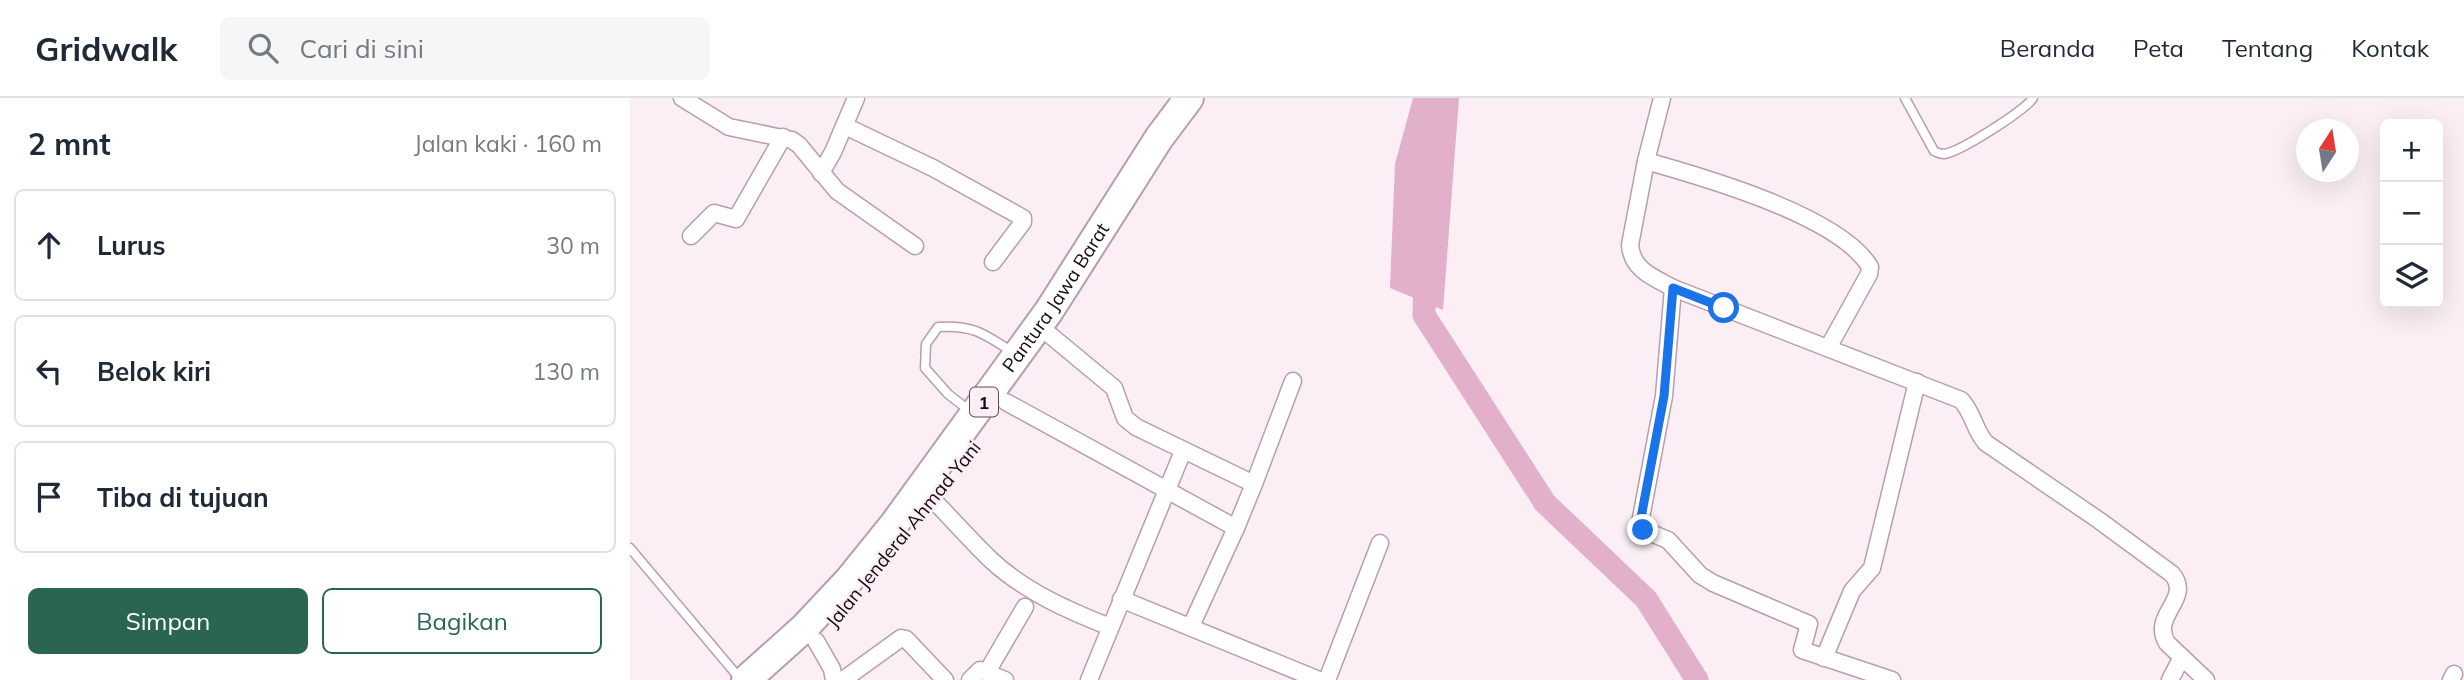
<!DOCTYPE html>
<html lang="id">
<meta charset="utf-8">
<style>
body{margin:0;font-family:Mulish,sans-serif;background:#f6f6f7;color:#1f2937}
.controls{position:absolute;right:21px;top:21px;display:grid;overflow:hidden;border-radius:10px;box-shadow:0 7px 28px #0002}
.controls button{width:63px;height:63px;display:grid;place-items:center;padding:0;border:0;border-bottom:2px solid #e0e1e3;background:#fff;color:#1f2937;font:35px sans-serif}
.compass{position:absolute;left:1666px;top:21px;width:63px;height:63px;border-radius:50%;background:#fff;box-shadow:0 7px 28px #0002;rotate:12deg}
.stop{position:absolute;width:21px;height:21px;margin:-16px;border:5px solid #1a73e8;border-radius:50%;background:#fff}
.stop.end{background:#1a73e8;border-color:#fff;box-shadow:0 2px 7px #0008}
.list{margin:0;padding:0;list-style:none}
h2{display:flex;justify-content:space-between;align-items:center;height:91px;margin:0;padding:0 28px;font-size:30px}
h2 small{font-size:23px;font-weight:400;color:#747a83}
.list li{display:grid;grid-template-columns:46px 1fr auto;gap:21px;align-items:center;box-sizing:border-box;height:112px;margin:0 14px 14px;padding:0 14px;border:2px solid #e0e1e3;border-radius:10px}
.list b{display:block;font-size:26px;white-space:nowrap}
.list em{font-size:23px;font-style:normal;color:#747a83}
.actions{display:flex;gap:14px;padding:21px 28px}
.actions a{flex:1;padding:16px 0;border:2px solid #2a6550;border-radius:10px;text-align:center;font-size:24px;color:#2a6550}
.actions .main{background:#2a6550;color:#fff}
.icon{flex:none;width:38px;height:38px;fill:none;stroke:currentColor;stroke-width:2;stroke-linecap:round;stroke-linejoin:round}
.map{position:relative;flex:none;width:1834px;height:582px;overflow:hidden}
header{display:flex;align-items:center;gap:42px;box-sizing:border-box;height:98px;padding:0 35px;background:#fff;border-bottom:2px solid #e0e1e3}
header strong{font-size:33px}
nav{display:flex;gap:38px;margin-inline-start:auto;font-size:24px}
.search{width:490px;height:63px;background:#f6f6f7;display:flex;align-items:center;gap:18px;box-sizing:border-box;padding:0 24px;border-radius:10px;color:#747a83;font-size:26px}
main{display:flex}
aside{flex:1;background:#fff}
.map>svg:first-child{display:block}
.water{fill:#e2b0cb}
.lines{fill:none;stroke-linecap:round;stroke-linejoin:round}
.river{stroke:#e2b0cb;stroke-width:23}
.lane-casing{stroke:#b99dac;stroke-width:11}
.street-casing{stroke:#b99dac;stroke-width:19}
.highway-casing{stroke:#b99dac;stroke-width:32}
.lane{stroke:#fff;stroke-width:8}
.street{stroke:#fff;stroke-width:16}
.highway{stroke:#fff;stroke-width:28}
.route{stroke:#1a73e8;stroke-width:9}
.labels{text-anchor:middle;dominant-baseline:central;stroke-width:5;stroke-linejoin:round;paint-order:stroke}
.shield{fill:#fbeff5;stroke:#5a4f55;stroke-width:2}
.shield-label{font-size:18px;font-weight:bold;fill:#150b10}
.street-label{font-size:19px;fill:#150b10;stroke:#fbeff5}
</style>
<header>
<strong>Gridwalk</strong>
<div class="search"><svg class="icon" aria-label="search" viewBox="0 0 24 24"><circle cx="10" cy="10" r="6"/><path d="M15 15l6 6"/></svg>Cari di sini</div>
<nav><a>Beranda</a><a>Peta</a><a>Tentang</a><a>Kontak</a></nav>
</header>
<main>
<aside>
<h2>2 mnt<small>Jalan kaki · 160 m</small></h2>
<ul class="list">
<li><svg class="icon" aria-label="ahead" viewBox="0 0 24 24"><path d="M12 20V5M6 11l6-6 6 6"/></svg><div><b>Lurus</b></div><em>30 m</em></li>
<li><svg class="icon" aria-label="left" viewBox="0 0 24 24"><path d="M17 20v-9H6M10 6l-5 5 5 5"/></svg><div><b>Belok kiri</b></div><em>130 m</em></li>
<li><svg class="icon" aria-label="arrive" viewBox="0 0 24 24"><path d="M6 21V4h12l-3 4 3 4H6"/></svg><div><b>Tiba di tujuan</b></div></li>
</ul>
<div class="actions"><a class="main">Simpan</a><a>Bagikan</a></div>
</aside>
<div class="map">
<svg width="1834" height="582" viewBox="0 0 1834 582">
<rect width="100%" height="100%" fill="#fbeff5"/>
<polygon class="water" points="783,0 829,0 813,212 760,190 765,66"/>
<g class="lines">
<polyline class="river" points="795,175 794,217 915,405 1016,501 1067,582"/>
<defs>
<g id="lane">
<path d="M1275 0 1304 53C1309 55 1309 56 1314 56 1330 54 1394 13 1403 0"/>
<path d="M340 313 318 296 295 270 296 246 308 229C345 227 354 236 384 255"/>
<polyline points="0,450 111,582"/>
</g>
<g id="street">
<polyline points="52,0 99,29 162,42 169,47 207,93 285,148"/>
<path d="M1032 0 1016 63 1000 147C1002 172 1023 179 1043 190L1331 302C1344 316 1344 332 1356 345L1470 423 1542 476C1563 501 1520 517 1537 545L1576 582"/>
<polyline points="215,28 303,70 393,120 393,124 363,164"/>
<path d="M1016 63C1073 79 1210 118 1240 169L1239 176 1198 250"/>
<polyline points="191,75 203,54 226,0"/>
<polyline points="61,138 84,115 106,121 153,39"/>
<polyline points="1043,190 1034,298 1010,425 1011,431 1038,442 1070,477 1083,485 1179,526 1172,552 1262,582"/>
<polyline points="420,237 484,290 495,320 506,329 624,386 606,430 561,528"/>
<polyline points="376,304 606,430"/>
<polyline points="624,386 663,283"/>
<path d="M304 403C323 422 341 443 361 462 394 493 439 513 480 529"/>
<polyline points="491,501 689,582"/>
<polyline points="186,543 202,571 204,582"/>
<polyline points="1194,560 1222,493 1242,470 1287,284"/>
<polyline points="357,574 395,509"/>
<polyline points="213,582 271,540 276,541 315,582"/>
<polyline points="340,582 350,572 375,582"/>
<polyline points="459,582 553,353"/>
<polyline points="697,582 750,445"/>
<polyline points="1540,582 1552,559"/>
<polyline points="1821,582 1824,576"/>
</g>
<g id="highway">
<path id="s1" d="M116 582 174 530 219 482 265 425 419 213 529 40 559 0"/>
</g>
</defs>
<use href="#lane" class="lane-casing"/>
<use href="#street" class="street-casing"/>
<use href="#highway" class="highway-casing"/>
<use href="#lane" class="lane"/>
<use href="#street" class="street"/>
<use href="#highway" class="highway"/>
</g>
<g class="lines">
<polyline class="route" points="1013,432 1010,425 1034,298 1043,190 1094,210"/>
</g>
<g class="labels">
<rect class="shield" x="340" y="289.5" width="28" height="29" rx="5"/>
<g class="shield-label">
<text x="354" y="304">1</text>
</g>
<g class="street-label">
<text stroke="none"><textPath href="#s1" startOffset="494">Pantura Jawa Barat</textPath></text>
<text transform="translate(273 436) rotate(-51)">Jalan Jenderal Ahmad Yani</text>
</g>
</g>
</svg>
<div class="controls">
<button>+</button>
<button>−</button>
<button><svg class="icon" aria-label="layers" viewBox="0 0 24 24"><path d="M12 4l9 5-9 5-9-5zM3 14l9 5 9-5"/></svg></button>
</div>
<svg class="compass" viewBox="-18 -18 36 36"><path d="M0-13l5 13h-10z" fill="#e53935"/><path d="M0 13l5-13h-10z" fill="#747a83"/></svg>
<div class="stop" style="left:1094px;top:210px"></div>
<div class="stop end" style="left:1013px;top:432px"></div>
</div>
</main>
